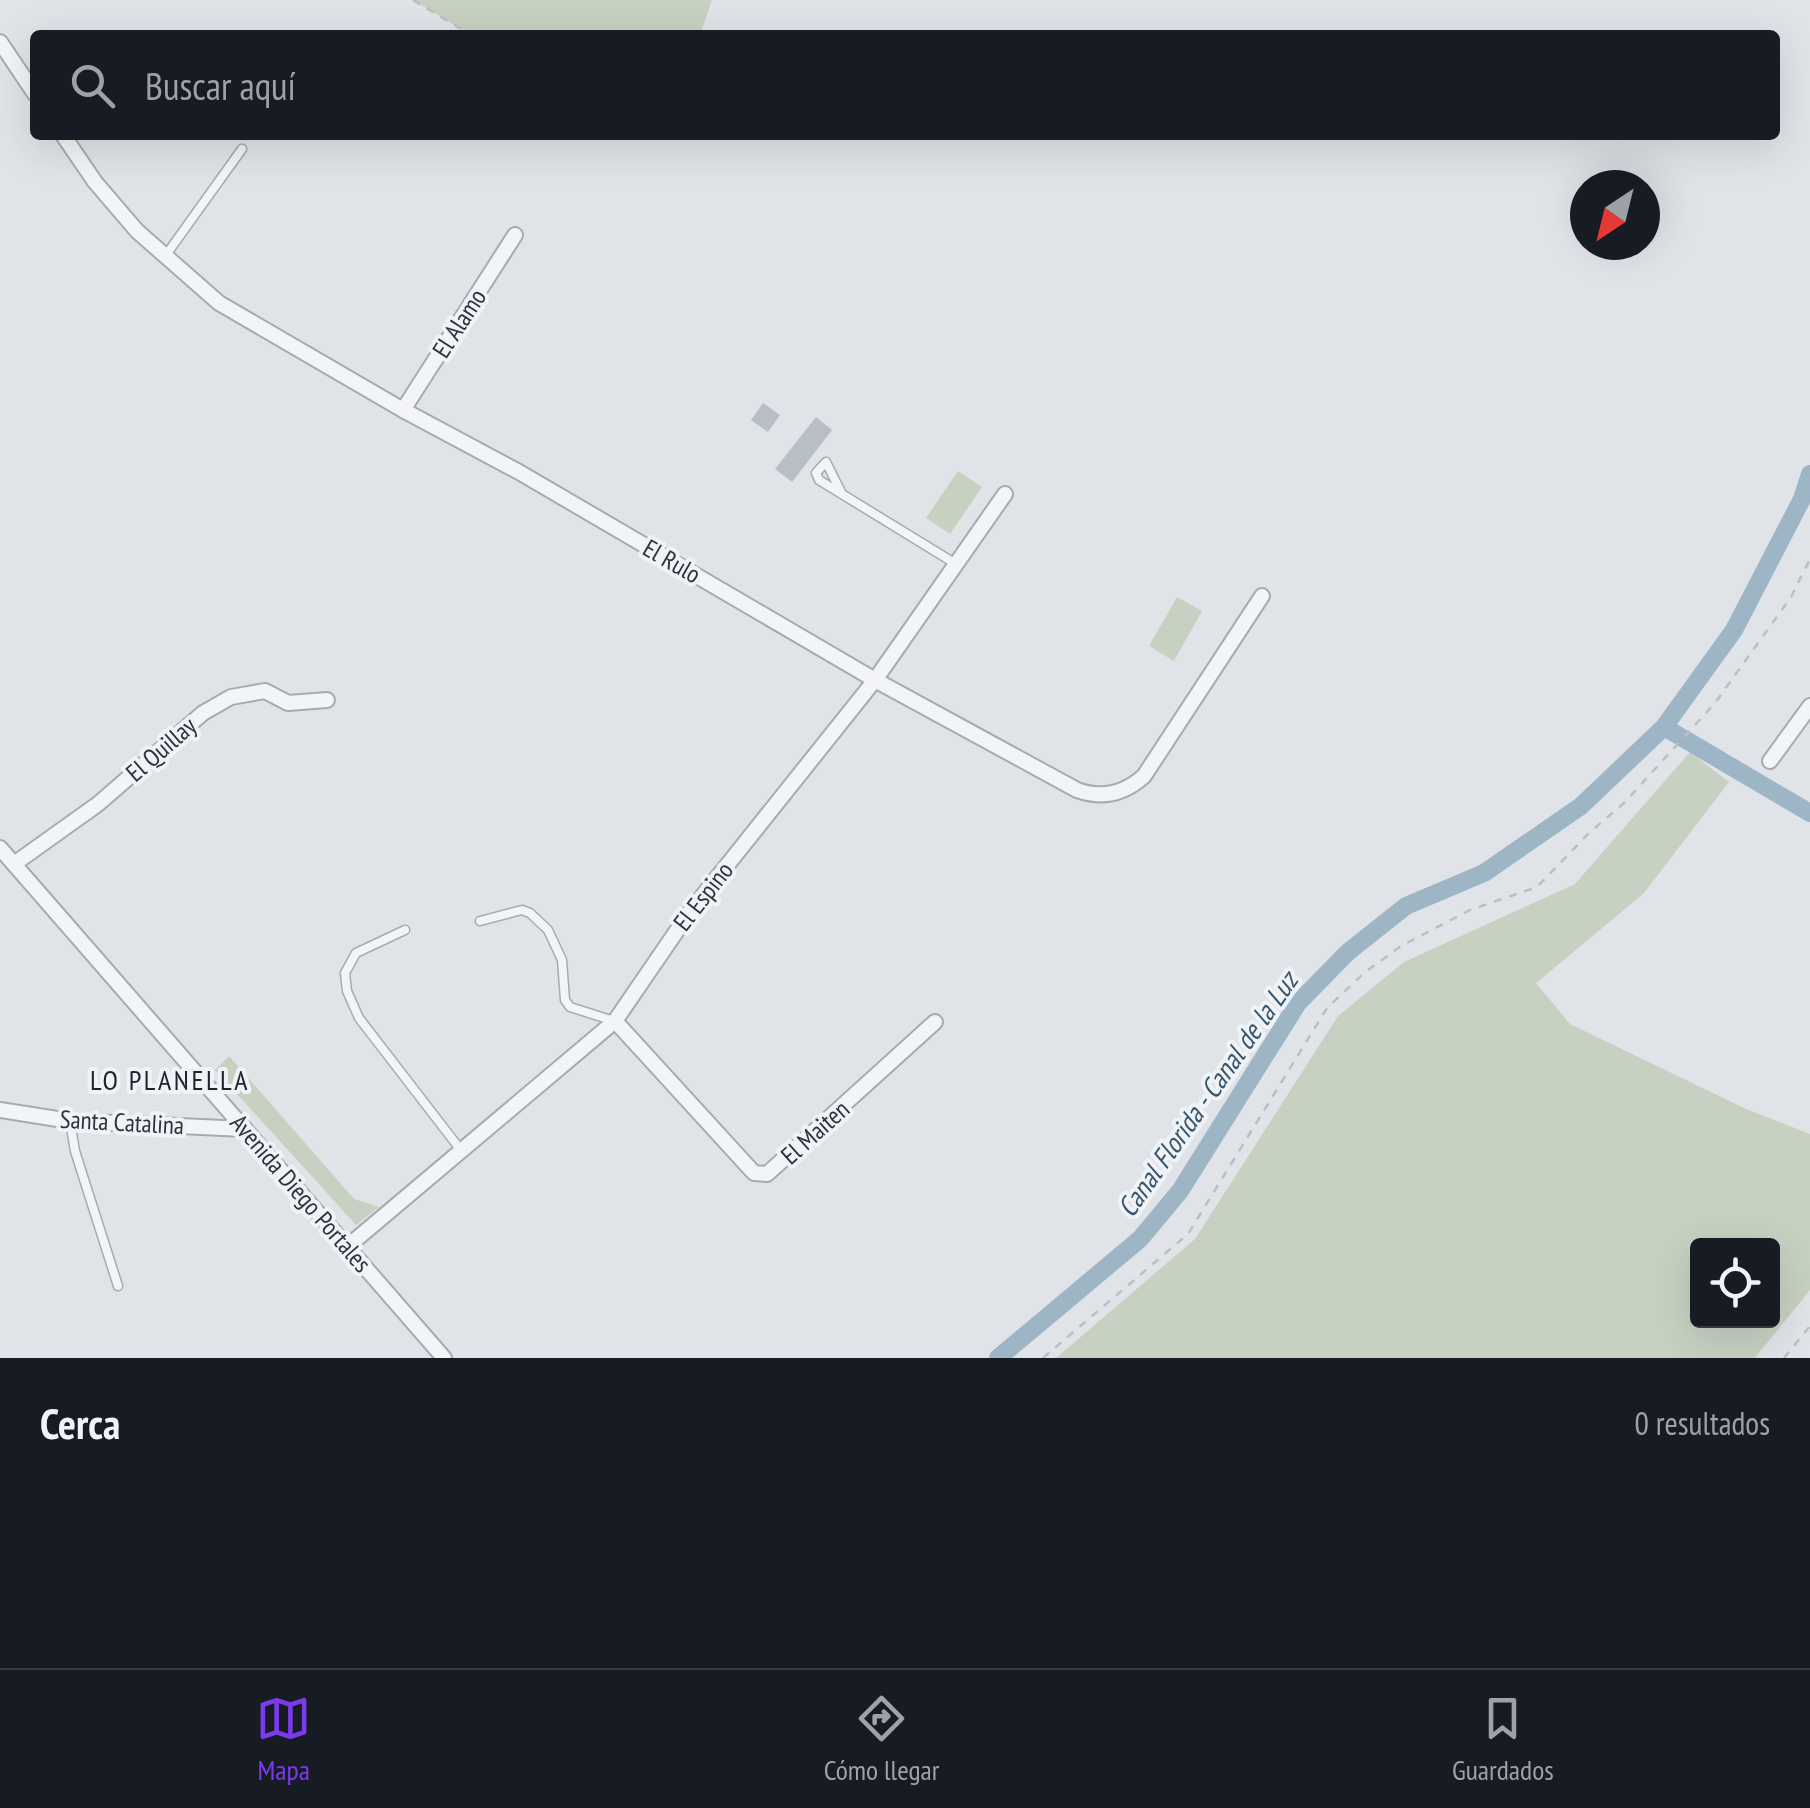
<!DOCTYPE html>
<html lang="es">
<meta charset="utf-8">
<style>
body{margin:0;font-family:"PT Sans Narrow",sans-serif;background:#242831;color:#f1f3f6}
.controls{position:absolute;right:30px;bottom:30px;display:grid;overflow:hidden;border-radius:10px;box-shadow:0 10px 40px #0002}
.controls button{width:90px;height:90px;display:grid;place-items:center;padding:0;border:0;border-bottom:2px solid #363941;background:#171b24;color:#f1f3f6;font:50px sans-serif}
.compass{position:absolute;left:1570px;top:170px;width:90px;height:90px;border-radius:50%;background:#171b24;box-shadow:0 10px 40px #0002;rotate:215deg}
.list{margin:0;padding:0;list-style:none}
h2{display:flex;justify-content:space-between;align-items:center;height:130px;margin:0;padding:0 40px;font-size:42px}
h2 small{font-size:32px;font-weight:400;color:#9ea1a6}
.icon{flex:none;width:55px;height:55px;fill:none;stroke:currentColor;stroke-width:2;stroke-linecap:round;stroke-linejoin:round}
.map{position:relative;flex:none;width:1810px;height:1358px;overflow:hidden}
.search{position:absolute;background:#171b24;box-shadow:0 10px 40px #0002;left:30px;right:30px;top:30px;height:110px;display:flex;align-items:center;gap:25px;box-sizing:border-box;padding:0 35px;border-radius:10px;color:#9ea1a6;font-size:38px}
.sheet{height:310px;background:#171b24}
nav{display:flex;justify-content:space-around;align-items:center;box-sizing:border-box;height:140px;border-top:2px solid #363941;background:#171b24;font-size:28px;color:#9ea1a6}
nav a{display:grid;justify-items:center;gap:5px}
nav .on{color:#7c3aed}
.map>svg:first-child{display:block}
.green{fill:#c7d1c2;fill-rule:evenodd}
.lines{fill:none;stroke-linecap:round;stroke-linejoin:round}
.canal{stroke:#9eb5c6;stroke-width:18}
.building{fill:#b8bec5}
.service-casing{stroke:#a6abb2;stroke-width:11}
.minor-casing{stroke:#a6abb2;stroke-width:18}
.path{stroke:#bbbec3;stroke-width:2.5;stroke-dasharray:8 8;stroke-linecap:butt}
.service{stroke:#f3f4f7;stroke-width:8}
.minor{stroke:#f3f4f7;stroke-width:14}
.labels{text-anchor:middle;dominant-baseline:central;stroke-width:8;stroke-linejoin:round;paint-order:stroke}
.street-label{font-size:25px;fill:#2a333e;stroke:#f0f3f6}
.neighbourhood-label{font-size:28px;letter-spacing:2.5px;fill:#1c252f;stroke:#f0f3f6}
.water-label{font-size:28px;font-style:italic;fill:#37566f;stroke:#f0f3f6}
</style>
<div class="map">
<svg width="1810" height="1358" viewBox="0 0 1810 1358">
<rect width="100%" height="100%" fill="#e0e4e8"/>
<g class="green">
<polygon points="413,0 712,0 700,35 471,35"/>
<polygon points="958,471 982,487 950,534 926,518"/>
<polygon points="1177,597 1202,611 1174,661 1149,646"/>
<path d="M1690 752 1729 782 1644 893 1536 983 1570 1024 1746 1109 1810 1134V1290L1755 1358H1056L1195 1239 1338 1016 1404 962 1575 884ZM1698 1246H1772V1320H1698Z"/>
<polygon points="229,1056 354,1199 379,1207 356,1225 215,1070"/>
</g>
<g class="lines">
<g class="canal">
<polyline points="1664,727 1810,813"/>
<polyline points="998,1358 1140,1239 1180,1191 1298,1003 1348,952 1406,906 1484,873 1581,806 1664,727 1734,630 1802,499 1810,474"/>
</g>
</g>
<g class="building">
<polygon points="763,403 780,415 768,432 751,420"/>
<polygon points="816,417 832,430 792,482 775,469"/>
</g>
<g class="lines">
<defs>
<g id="service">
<polyline points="166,255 242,149"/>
<polyline points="842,494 826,462 816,473 819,480 956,564"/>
<polyline points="480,921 522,910 530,913 548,930 562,960 565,1000 570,1007 614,1021"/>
<polyline points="405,930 356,953 345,973 347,991 359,1018 460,1149"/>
<polyline points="70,1121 75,1151 118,1286"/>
</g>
<g id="minor">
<polyline points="0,42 35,94"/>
<path d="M63 135 95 182 137 231 219 303 403 410 519 472 875 680 1077 790C1102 799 1124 794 1144 776L1262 596"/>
<polyline points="403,410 515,235"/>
<polyline points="1770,761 1810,706"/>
<polyline points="0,848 444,1358"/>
<polyline points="14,864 98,804 203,713 231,697 265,691 288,703 327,700"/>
<polyline points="615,1021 754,1173 767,1174 935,1022"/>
<polyline points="0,1110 70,1121 245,1129"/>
<polyline points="347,1247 615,1021 689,913 875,680 1005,494"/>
</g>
</defs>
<use href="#service" class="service-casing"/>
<use href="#minor" class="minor-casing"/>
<g class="path">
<polyline points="413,0 471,35"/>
<polyline points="1043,1358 1188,1234 1327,1008 1364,973 1401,946 1470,910 1537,887 1588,834 1625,802 1715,703 1791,597 1810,559"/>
<polyline points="1784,1358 1810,1326"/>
</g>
<use href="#service" class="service"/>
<use href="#minor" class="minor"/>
</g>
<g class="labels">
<g class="street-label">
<text transform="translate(459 323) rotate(-57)">El Alamo</text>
<text transform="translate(672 561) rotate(30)">El Rulo</text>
<text transform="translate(161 749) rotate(-41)">El Quillay</text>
<text transform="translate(703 896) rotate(-52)">El Espino</text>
<text transform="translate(122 1122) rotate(3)">Santa Catalina</text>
<text transform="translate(815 1132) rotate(-42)">El Maiten</text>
<text transform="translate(301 1193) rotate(49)">Avenida Diego Portales</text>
</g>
<g class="neighbourhood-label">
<text x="170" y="1079">LO PLANELLA</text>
</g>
<g class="water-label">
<text transform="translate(1207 1094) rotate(-55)">Canal Florida - Canal de la Luz</text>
</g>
</g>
</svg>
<div class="controls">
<button><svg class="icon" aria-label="locate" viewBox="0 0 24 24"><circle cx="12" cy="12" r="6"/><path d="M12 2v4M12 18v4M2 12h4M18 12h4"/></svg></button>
</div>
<svg class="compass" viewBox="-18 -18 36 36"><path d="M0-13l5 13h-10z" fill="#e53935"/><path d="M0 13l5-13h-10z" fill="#9ea1a6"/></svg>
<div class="search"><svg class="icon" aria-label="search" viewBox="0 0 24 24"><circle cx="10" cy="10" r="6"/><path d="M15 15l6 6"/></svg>Buscar aquí</div>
</div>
<section class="sheet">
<h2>Cerca<small>0 resultados</small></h2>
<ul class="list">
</ul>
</section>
<nav>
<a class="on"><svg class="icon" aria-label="map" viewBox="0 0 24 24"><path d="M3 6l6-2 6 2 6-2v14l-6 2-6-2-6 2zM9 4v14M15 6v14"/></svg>Mapa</a>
<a><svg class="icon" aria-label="directions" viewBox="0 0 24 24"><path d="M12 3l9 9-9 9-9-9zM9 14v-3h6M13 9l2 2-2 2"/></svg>Cómo llegar</a>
<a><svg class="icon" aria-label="saved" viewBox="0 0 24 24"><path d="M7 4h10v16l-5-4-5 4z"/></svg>Guardados</a>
</nav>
